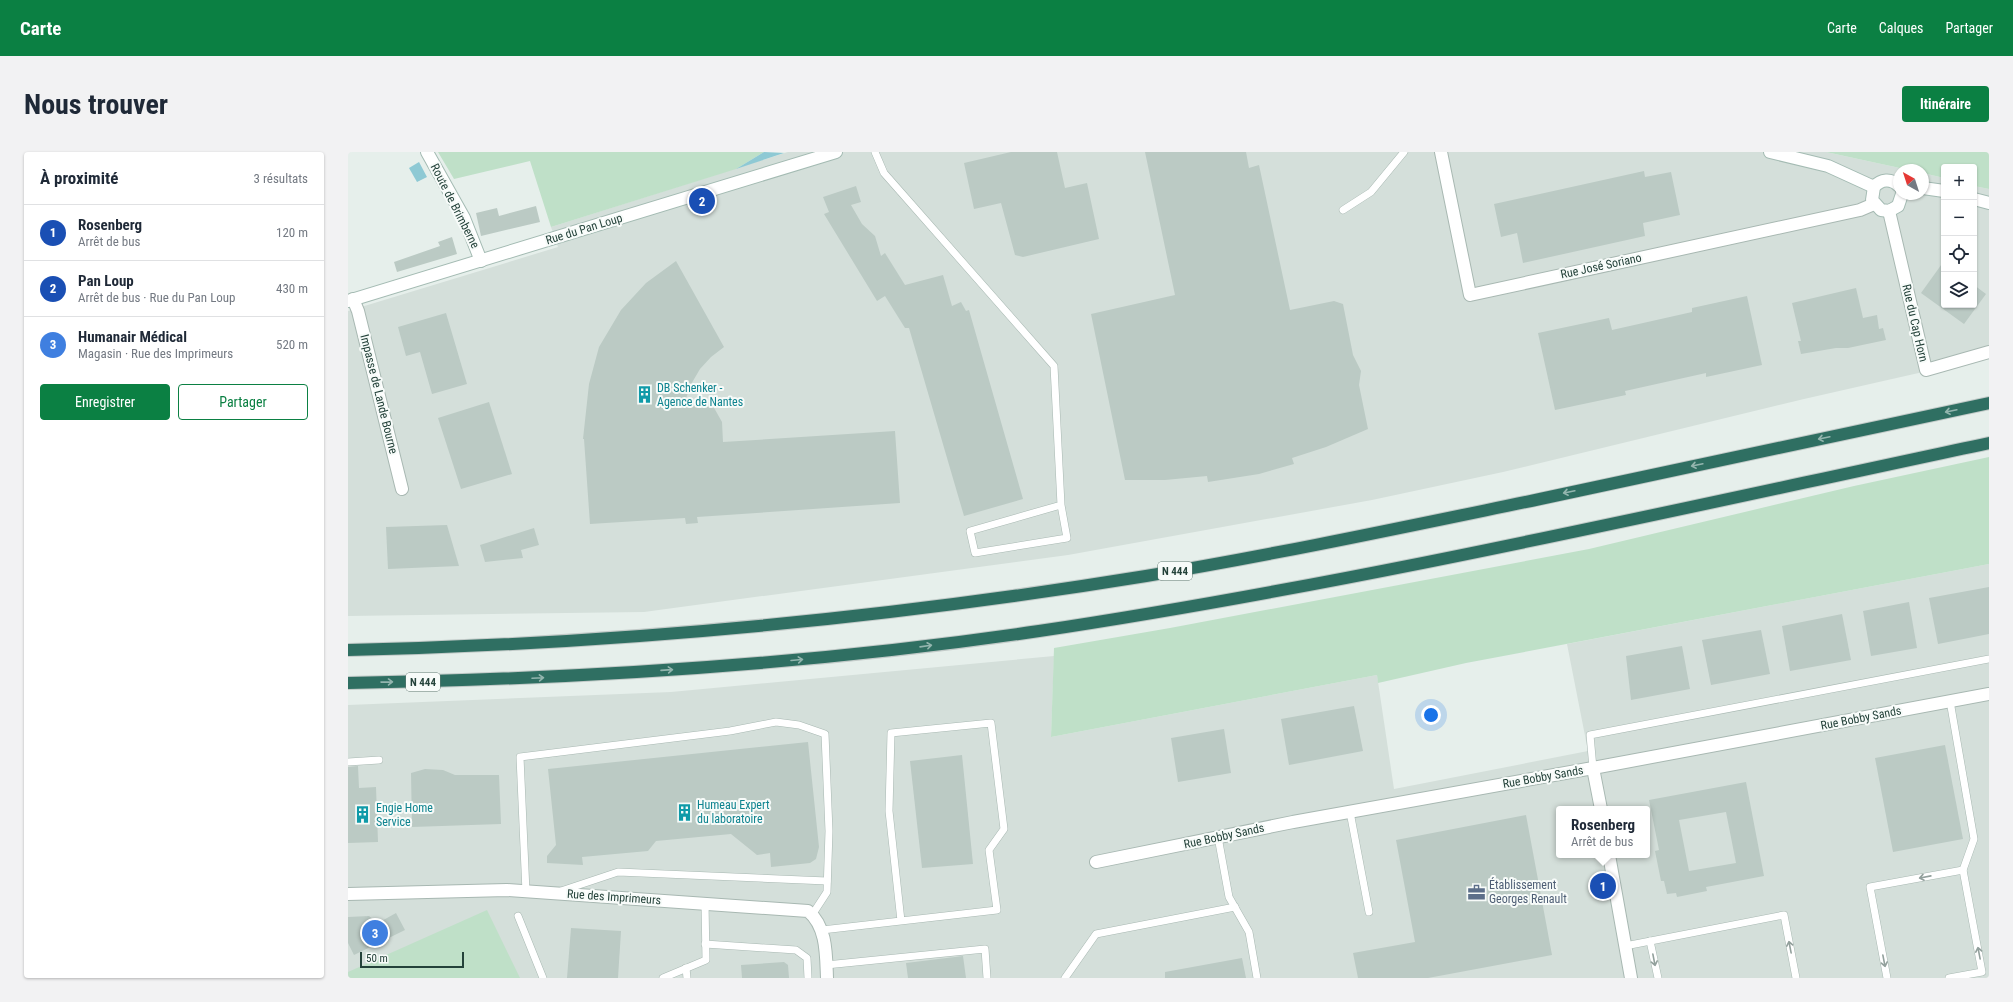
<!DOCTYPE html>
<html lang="fr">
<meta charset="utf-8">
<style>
body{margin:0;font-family:"Roboto Condensed",sans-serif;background:#f2f2f3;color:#1f2937}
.controls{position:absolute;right:12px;top:12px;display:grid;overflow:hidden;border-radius:4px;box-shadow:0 1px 3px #0004}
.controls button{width:36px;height:36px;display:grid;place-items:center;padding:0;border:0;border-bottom:1px solid #e0e1e3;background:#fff;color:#1f2937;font:20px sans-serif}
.compass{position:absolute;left:1545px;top:12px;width:36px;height:36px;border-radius:50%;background:#fff;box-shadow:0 1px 3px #0004;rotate:321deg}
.scale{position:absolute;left:12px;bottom:10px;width:104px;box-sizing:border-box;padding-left:4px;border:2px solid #24423a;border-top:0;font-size:11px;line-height:14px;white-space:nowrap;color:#24423a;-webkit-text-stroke:3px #f7fbf9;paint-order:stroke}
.you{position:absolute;left:1083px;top:563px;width:14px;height:14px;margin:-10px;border:3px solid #fff;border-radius:50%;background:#1a73e8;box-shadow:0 0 0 6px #1a73e833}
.badge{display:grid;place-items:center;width:26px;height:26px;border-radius:50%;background:#0b8043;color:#fff;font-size:13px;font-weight:700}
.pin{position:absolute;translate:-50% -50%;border:2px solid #fff;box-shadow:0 1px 4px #0006}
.popup{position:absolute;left:1208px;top:654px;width:94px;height:52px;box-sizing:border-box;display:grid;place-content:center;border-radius:4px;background:#fff;filter:drop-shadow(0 1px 3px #0005);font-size:13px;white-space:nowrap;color:#747a83}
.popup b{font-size:15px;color:#1f2937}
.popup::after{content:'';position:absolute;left:50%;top:100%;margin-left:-8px;border:8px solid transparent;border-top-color:#fff}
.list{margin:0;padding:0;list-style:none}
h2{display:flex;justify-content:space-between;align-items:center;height:52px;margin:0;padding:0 16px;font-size:17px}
h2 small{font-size:13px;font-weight:400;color:#747a83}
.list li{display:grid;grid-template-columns:26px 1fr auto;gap:12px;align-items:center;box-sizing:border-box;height:56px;padding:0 16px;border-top:1px solid #e0e1e3}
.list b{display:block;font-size:15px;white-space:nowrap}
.list p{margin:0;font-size:13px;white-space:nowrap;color:#747a83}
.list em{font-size:13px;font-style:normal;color:#747a83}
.actions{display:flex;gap:8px;padding:12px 16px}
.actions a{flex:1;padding:9px 0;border:1px solid #0b8043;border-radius:4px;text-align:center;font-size:14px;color:#0b8043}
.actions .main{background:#0b8043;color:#fff}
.icon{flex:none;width:22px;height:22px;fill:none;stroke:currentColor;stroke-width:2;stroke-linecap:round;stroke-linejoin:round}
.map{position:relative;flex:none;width:1641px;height:826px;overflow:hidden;border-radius:4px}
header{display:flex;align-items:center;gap:24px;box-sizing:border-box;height:56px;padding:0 20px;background:#0b8043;color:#fff}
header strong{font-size:19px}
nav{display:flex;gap:22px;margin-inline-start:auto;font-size:14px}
.intro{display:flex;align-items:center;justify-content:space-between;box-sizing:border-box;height:96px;padding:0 24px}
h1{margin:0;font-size:28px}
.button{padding:10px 18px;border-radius:4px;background:#0b8043;color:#fff;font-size:14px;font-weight:700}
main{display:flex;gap:24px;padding:0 24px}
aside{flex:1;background:#fff;border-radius:4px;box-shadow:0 1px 3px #0004}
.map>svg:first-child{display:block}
.built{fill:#d4dfda;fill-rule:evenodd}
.green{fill:#bfe0c8}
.water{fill:#8ec9d4}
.building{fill:#bbcac4;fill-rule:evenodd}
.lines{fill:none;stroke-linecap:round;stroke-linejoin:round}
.lane-casing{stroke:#a8b8b2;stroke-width:8}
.street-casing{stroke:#a8b8b2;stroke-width:14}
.secondary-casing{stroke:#a4bbb3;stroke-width:14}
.highway-casing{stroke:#c2cac8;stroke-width:14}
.lane{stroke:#fff;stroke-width:7}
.street{stroke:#fff;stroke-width:12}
.secondary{stroke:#fff;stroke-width:12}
.highway{stroke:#2f6f62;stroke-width:12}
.oneway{stroke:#93b5ae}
.oneway2{stroke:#92a09c}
.labels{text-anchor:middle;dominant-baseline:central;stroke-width:4;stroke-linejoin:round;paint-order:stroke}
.shield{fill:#f7fbf9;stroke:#637a73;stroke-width:1}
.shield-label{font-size:11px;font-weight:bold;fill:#24423a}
.street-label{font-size:12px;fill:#24423a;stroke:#f7fbf9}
.culture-label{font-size:12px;fill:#0d838f;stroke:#f7fbf9;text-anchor:start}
.service-label{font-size:12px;fill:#4e5e75;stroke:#f7fbf9;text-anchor:start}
</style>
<header>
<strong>Carte</strong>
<nav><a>Carte</a><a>Calques</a><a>Partager</a></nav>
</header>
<div class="intro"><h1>Nous trouver</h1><a class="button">Itinéraire</a></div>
<main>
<aside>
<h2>À proximité<small>3 résultats</small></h2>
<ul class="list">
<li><span class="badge" style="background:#1a4fb4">1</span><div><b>Rosenberg</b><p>Arrêt de bus</p></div><em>120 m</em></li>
<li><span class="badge" style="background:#1a4fb4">2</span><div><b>Pan Loup</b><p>Arrêt de bus · Rue du Pan Loup</p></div><em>430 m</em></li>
<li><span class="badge" style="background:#3f7fe0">3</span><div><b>Humanair Médical</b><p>Magasin · Rue des Imprimeurs</p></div><em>520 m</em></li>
</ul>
<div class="actions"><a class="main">Enregistrer</a><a>Partager</a></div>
</aside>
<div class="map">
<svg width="1641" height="826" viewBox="0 0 1641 826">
<rect width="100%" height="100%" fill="#e6efeb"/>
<g class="built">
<polygon points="440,0 1478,0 1561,18 1551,18 1551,42 1575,42 1575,21 1596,26 1596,153 1626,153 1626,34 1641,37 1641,205 1456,247 1155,320 1024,348 720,403 296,460 0,464 0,159 210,95 203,75"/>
<path d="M1641 412V826H0V553L323 540 706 504 703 585 1029 523 1046 637 1240 599 1219 492ZM1211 657H1299V703H1211Z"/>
</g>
<g class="green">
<polygon points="90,0 416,0 388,17 203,75 182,9 106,27"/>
<polygon points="1478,0 1641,0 1641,37 1626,34 1626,15 1596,15 1596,26 1575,21 1575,18 1561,18"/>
<polygon points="1641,305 1641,412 1118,511 1030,531 1029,523 703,585 706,496 822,476 1241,397 1506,334"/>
<polygon points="139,758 172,826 0,826 0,820"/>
</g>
<g class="water">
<polygon points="416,0 436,1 388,17"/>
<polygon points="71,10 79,25 69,30 61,16"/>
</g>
<g class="building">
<polygon points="663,0 709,0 717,36 739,31 751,87 675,105 667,103 653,51 626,57 616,11"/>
<polygon points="797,0 898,0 901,16 911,13 942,158 986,149 995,152 1005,203 1013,219 1011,233 1020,277 978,295 944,306 946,312 911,322 860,330 859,324 817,328 777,328 743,162 827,143"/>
<polygon points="1296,19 1297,25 1323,20 1332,63 1295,71 1297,84 1175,111 1169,81 1153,85 1146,52"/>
<polygon points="508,34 513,50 503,53 514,72 527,84 533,104 537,101 557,133 595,123 604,154 613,150 618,159 621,158 675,347 616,364 561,176 557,176 537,144 529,149 476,62 481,60 475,45"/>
<polygon points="188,54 192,70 133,84 128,61 149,56 151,64"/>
<polygon points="104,85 109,102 49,120 46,110 92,94 90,90"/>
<polygon points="328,109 376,195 363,205 352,217 342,234 337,250 359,249 365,254 374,270 375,290 547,279 552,351 349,365 350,371 338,372 337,366 242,372 236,287 235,287 241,232 251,195 273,158 298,131"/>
<polygon points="1596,109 1596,153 1626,153 1626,133 1638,142 1616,172 1573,141"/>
<polygon points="1508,136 1515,166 1529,163 1531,177 1535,176 1538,188 1500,196 1488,196 1453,202 1450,189 1453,189 1444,151"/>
<polygon points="1399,144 1414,213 1358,225 1358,221 1277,239 1278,243 1207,258 1190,181 1261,166 1264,178 1344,160 1344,156"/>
<polygon points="98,161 119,232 84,242 72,200 58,204 50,175"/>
<polygon points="141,250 164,322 113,337 90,266"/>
<polygon points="99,373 111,414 40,417 38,375"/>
<polygon points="186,376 191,393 173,398 175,406 137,410 132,393"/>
<polygon points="1641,435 1641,482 1590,492 1581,446"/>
<polygon points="1561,450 1569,496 1523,504 1515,459"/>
<polygon points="1494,462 1503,508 1442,519 1434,474"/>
<polygon points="1413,478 1422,522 1363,533 1354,488"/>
<polygon points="1334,494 1342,537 1283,548 1278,504"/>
<polygon points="1006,554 1015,599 941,613 933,567"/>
<polygon points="876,577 883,621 830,630 823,586"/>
<polygon points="460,590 471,695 468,707 462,711 423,715 422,701 409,703 383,682 308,689 300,699 234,705 235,713 199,711 199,704 208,693 200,617"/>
<polygon points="1597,593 1615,687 1545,700 1527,606"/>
<polygon points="614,603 625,712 574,716 562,609"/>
<polygon points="10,614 11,636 28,635 30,690 0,691 0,615"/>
<polygon points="77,617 95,618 107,623 151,623 153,672 64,675 63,621"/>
<path d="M1398 630 1416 724 1358 735 1359 739 1329 745 1328 741 1319 742 1316 729H1313L1307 699 1311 698 1301 648ZM1378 660 1388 711 1341 719 1331 668Z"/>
<polygon points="1178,663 1204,803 1080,826 1010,826 1005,801 1067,790 1048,688"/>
<polygon points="48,761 57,778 6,803 0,791 0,765 21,764 30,771"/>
<polygon points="223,776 273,779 270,826 219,826"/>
<polygon points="615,804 618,826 560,826 558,811"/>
<polygon points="894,806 898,826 817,826 817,820"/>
<polygon points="436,810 440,813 441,826 394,826 393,813"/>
</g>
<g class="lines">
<defs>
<g id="lane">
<polyline points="527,0 536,21 706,214 713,353 719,386 627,401 622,379 713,353"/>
<polyline points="995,58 1023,40 1056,0"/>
<polyline points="0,610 31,608"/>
<polyline points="1245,616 1242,583 1641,507"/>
<polyline points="1002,660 1021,760"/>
<polyline points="870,685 881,745 901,780 909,826"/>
<polyline points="213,739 270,720 479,729"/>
<polyline points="178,740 172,605 382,579 428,570 451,573 477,582 481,679 479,740 464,763"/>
<polyline points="170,764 195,826"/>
<polyline points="474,778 649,758 641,698 656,677 643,571 543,581 541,659 553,769"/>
<polyline points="1302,789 1310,826"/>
<polyline points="357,792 448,798 459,806 460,826"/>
<polyline points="1277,794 1436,763 1448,826"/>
<polyline points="478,813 637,797 639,826"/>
<polyline points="338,816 339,826"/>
<polyline points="315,826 358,808 357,751"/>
<polyline points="717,826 748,782 887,755"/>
<polyline points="1539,826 1522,735 1615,718"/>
<polyline points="1601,826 1634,820 1615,718 1626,687 1602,549"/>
</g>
<g id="street">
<polyline points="1093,0 1122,143 1512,58 1526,52"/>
<polyline points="1541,59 1578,218 1641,200"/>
<polyline points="5,147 10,159 54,337"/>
<polyline points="1245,616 1253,657"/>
<polyline points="1261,703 1283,826"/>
<polyline points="748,710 945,670 1245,616 1641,542"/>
<path d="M0 742 159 738 460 759C479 775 478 802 479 826"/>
</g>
<g id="secondary">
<polyline points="79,0 116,66 133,109"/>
<polyline points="1422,0 1480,14 1526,35"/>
<path d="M1551 34C1543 26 1533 27 1526 35L1524 48 1533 58 1541 59 1550 54 1554 42"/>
<polyline points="1575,36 1596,39"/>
<polyline points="1626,47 1641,51"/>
<polyline points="0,149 488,0"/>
</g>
<g id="highway">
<path d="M0 498C267 492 534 467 798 424 930 402 1061 374 1192 347 1341 315 1491 283 1641 251"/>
<path d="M0 531C231 527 462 513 691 479 1010 431 1325 358 1641 291"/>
</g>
</defs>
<use href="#lane" class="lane-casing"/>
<use href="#street" class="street-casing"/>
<use href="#secondary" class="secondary-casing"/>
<use href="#highway" class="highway-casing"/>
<use href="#lane" class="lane"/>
<use href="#street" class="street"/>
<use href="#secondary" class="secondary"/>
<use href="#highway" class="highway"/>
</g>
<defs><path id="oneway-shaft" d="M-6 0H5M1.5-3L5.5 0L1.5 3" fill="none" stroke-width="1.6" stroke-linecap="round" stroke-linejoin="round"/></defs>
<g class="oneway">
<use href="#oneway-shaft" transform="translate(1603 259) rotate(168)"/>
<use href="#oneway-shaft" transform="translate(1476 286) rotate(168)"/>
<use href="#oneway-shaft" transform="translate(1349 313) rotate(168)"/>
<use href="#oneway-shaft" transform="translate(1221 340) rotate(168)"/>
<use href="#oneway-shaft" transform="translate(578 494) rotate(-8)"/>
<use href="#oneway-shaft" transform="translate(449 508) rotate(-5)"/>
<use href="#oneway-shaft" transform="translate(319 518) rotate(-4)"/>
<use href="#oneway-shaft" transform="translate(190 526) rotate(-3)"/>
<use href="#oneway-shaft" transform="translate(39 530) rotate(-1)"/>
</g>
<g class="oneway2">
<use href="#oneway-shaft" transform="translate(1577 725) rotate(169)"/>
<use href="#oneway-shaft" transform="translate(1442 795) rotate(-101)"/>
<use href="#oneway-shaft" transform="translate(1631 801) rotate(-101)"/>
<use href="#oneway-shaft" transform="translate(1306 808) rotate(79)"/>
<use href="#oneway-shaft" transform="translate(1536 809) rotate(79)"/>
</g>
<defs>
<symbol id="building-bare" viewBox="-9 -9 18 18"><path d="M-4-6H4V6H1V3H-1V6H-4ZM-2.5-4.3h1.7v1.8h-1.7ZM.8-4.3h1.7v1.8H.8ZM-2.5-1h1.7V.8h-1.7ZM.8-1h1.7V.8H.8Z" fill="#0f9aa8" stroke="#f7fbf9" stroke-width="2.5" paint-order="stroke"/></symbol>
<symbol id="office-bare" viewBox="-9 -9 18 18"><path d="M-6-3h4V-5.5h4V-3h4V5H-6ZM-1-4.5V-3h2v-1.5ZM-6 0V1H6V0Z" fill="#5c6f8a" stroke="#f7fbf9" stroke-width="2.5" paint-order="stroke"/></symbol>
</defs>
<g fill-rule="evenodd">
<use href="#building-bare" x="284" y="230" width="25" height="25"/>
<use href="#building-bare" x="324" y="648" width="25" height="25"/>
<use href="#building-bare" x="2" y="650" width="25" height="25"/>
<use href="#office-bare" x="1116" y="728" width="25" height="25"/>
</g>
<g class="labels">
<g class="shield">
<rect x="810" y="410" width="34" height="18" rx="3"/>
<rect x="58" y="521" width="34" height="18" rx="3"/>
</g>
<g class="shield-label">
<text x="827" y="419">N 444</text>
<text x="75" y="530">N 444</text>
</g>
<g class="street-label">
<text transform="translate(107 54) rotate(63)">Route de Brimberne</text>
<text transform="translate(236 77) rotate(-17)">Rue du Pan Loup</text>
<text transform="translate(1253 114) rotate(-12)">Rue José Soriano</text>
<text transform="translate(1567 171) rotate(77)">Rue du Cap Horn</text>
<text transform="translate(31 242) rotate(76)">Impasse de Lande Bourne</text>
<text transform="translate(1513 566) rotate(-11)">Rue Bobby Sands</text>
<text transform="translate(1195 625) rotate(-10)">Rue Bobby Sands</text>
<text transform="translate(876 684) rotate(-12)">Rue Bobby Sands</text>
<text transform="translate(266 745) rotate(4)">Rue des Imprimeurs</text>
</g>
<g class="culture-label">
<text x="309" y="236">DB Schenker -<tspan x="309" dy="14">Agence de Nantes</tspan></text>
<text x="349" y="653">Humeau Expert<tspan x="349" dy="14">du laboratoire</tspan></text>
<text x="28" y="656">Engie Home<tspan x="28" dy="14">Service</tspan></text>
</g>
<g class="service-label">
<text x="1141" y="733">Établissement<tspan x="1141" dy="14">Georges Renault</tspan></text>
</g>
</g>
</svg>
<div class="controls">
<button>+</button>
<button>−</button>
<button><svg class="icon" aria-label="locate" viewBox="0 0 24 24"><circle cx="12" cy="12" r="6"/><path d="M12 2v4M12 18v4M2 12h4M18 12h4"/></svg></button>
<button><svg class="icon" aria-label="layers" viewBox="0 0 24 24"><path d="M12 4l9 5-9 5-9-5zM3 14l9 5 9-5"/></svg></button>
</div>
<svg class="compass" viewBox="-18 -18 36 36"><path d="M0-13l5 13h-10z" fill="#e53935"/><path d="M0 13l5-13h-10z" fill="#747a83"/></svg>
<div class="scale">50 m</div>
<div class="you"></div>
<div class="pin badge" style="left:1255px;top:734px;background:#1a4fb4">1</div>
<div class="popup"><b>Rosenberg</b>Arrêt de bus</div>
<div class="pin badge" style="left:354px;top:49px;background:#1a4fb4">2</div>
<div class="pin badge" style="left:27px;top:781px;background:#3f7fe0">3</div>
</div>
</main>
